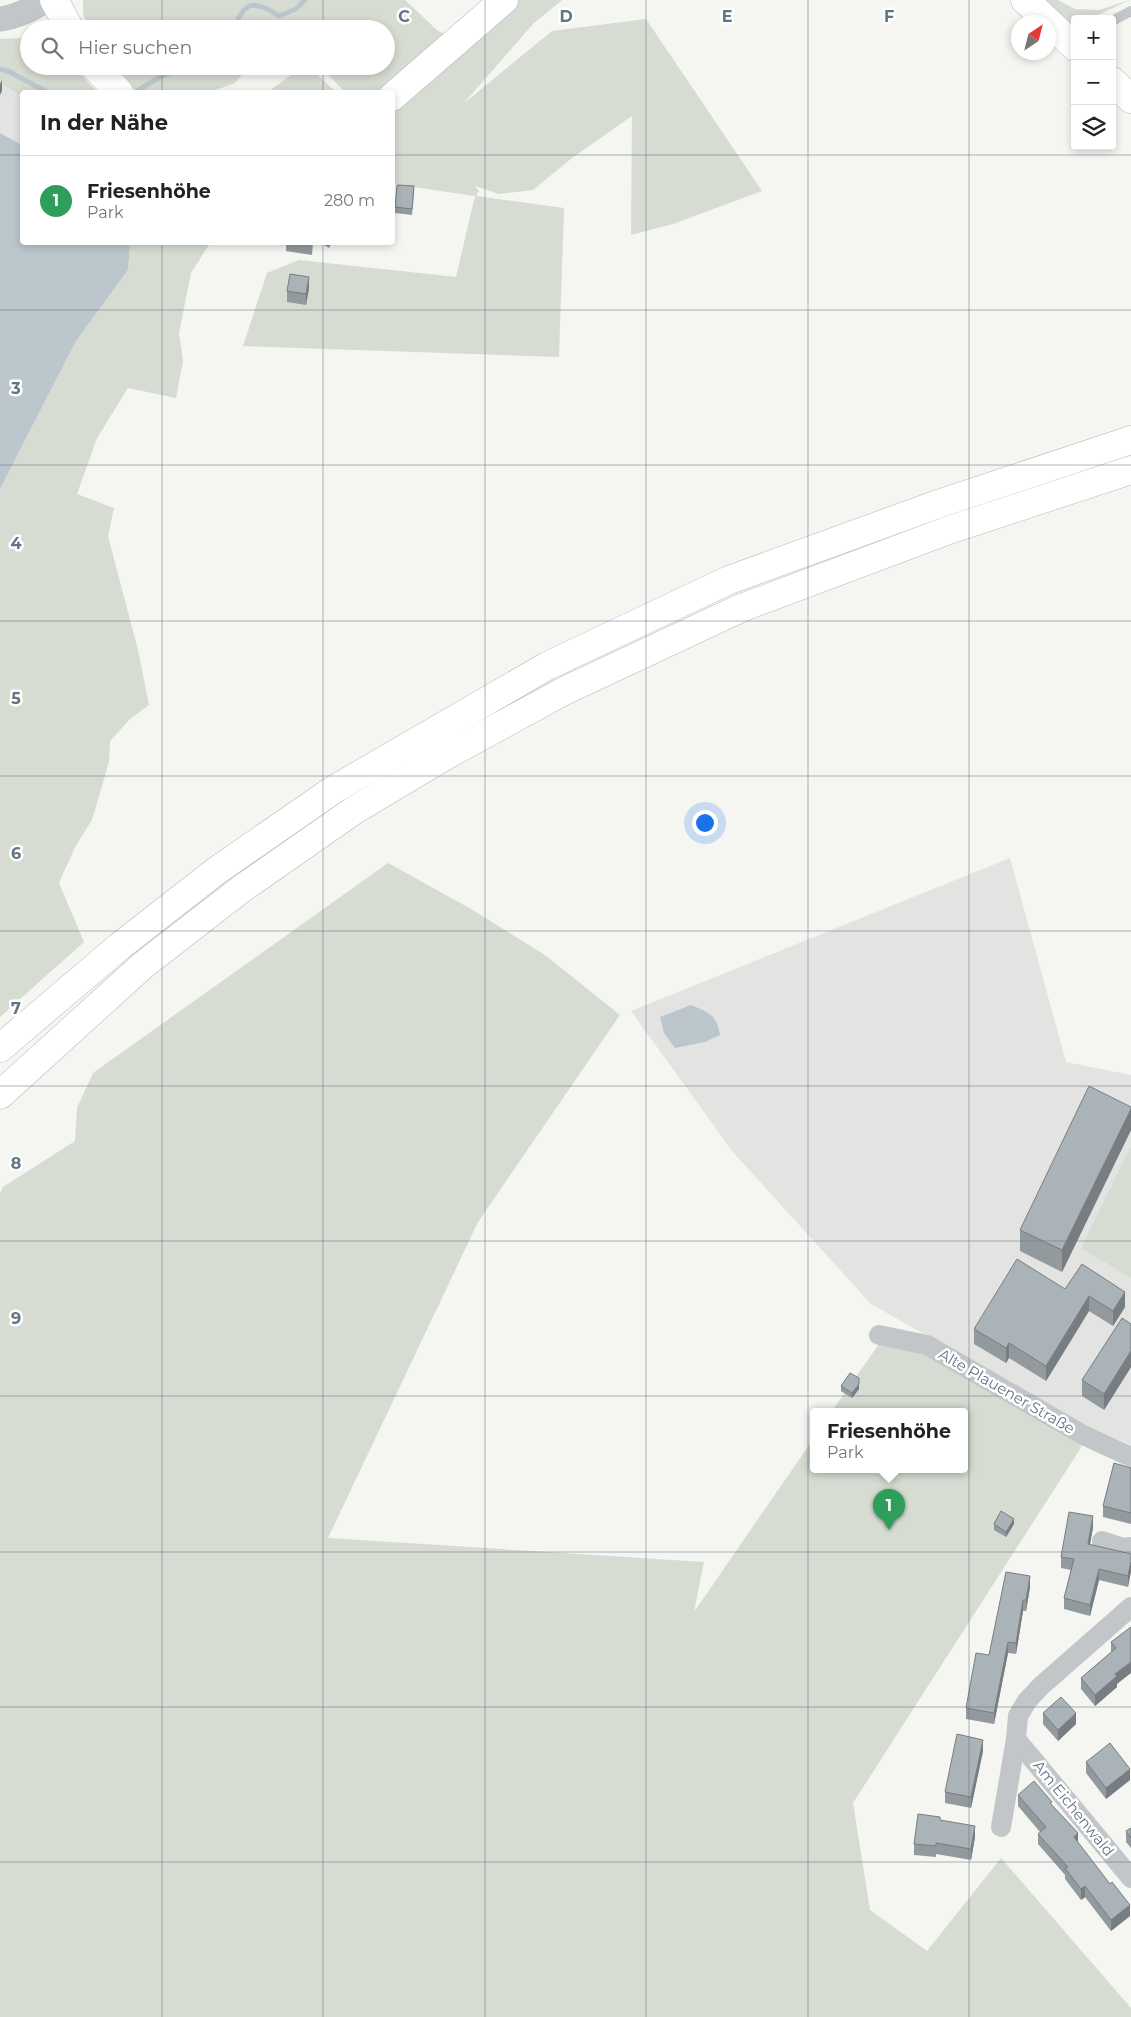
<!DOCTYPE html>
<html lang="de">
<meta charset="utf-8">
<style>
body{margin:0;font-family:Montserrat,sans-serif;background:#f2f2f2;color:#222}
.controls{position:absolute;right:15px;top:15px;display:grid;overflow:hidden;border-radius:5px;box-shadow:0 2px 8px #0003}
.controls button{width:45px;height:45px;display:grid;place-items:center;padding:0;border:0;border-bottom:1px solid #e0e0e0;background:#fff;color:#222;font:25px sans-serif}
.compass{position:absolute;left:1011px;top:15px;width:45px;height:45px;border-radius:50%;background:#fff;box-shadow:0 2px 8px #0003;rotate:35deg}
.you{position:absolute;left:704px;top:822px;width:18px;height:18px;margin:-12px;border:4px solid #fff;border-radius:50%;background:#1a73e8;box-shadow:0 0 0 8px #1a73e833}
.badge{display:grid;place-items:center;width:32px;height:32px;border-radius:50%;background:#eb4c1a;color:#fff;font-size:16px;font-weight:700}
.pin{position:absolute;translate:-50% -41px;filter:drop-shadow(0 1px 2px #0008)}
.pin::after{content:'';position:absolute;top:26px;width:18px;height:15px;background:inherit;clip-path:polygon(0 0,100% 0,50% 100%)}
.popup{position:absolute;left:810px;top:1408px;width:158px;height:65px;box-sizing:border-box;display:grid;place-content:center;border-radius:5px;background:#fff;filter:drop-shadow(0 1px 4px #0005);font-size:16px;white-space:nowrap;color:#767676}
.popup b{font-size:19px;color:#222}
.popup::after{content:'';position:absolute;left:50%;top:100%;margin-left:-10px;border:10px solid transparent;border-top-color:#fff}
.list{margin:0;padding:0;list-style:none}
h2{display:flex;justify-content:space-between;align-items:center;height:65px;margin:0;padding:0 20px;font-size:21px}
h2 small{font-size:16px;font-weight:400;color:#767676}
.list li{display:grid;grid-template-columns:32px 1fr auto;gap:15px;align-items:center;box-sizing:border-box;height:90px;padding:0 20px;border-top:1px solid #e0e0e0}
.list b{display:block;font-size:19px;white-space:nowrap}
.list p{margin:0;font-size:16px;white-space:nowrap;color:#767676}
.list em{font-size:16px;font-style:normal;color:#767676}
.icon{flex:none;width:28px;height:28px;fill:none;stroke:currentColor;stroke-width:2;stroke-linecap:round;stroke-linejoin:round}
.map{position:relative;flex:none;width:1131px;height:2017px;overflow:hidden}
.search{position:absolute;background:#fff;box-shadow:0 2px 8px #0003;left:20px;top:20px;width:375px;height:55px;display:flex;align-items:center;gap:12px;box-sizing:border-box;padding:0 18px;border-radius:28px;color:#767676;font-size:19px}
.panel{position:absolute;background:#fff;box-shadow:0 2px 8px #0003;left:20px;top:90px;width:375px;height:155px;border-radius:5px}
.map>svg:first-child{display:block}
.built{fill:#e3e4e2}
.green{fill:#d6dcd2}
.water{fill:#bbc7cc}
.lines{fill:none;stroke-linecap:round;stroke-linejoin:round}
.stream{stroke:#bbc7cc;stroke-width:5}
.secondary-casing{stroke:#b4babe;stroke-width:29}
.motorway-casing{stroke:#b4b8bb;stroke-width:29}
.service{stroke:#c2c6c9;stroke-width:10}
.minor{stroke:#c2c6c9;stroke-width:20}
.tertiary{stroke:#c2c6c9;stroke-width:25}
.secondary{stroke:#fff;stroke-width:28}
.motorway{stroke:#fff;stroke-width:28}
.wall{fill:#929a9e}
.shaded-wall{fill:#777d81}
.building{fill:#aab3b8;stroke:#777d81}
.grid{fill:none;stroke:#627584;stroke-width:1;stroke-opacity:0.55}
.labels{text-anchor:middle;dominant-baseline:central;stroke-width:5;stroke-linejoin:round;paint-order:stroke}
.street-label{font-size:15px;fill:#627584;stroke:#fff}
.grid-label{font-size:16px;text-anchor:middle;font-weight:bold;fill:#627584;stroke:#fff;stroke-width:5;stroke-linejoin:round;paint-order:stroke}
</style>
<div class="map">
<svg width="1131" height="2017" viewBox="0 0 1131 2017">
<rect width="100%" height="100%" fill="#f5f5f1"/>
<g class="built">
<polygon points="0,83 22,97 22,145 0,133"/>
<polygon points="1010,858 1066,1062 1131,1075 1131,1146 1082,1248 1131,1278 1131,1445 1092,1429 871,1304 732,1151 631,1011"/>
</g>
<g class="green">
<polygon points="83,0 405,0 438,31 462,41 512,0 562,0 534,23 463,104 552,31 646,19 762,191 673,224 631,235 632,116 572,158 533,190 499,194 475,186 479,191 476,196 564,208 559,357 243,346 267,273 299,260 456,277 475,196 393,184 392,92 345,92 320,66 386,66 386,29 305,29 304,25 285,21 270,29 88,29 83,14"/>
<polygon points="1041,0 1058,0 1075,9 1099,10 1130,0 1089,19 1075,19 1074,25 1064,20"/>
<polygon points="19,38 29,40 29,66 73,66 97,92 22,92 22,97 0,83 0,39"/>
<polygon points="111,66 249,66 235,83 210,92 138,92 118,78"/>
<polygon points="303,66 308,66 336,92 268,92"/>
<polygon points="127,243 210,243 191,273 179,333 183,361 176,398 128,388 97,438 77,494 114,508 108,536 138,650 149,705 130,719 110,741 109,762 92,820 75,847 59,883 84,942 0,1017 0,489 76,341 128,270 130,247"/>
<polygon points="388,863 471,909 545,955 620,1015 478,1222 328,1538 704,1562 694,1612 814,1438 814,1469 964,1469 964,1411 832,1411 879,1344 915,1349 1082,1446 853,1803 870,1910 927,1951 1001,1858 1131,2008 1131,2017 0,2017 0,1193 3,1187 75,1141 77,1108 93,1073"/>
<polygon points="1131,1146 1131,1278 1081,1248"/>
</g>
<g class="water">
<polygon points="0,133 22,145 22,242 127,242 130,247 128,270 76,341 0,489"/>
<path d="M691 1005C708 1012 717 1015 720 1035L705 1042 675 1048 664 1033 660 1017Z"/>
</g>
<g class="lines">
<g class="stream">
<path d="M234 29C244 0 255 0 279 16L296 9 305 0"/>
<polyline points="0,69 10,72 47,92"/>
<path d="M136 92C175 65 180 69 225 72L231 66"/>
</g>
<defs>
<g id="secondary">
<polyline points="54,0 70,29"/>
<polyline points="1025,0 1075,47"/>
<polyline points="94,66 119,92"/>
<polyline points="1112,81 1131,99"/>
<polyline points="392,97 504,0"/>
</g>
<g id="motorway">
<polyline points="0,1048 120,946 216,871 333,790 547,666 729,580 938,504 1131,440"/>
<polyline points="0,1095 142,966 240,890 353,811 445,756 564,691 741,608 949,530 1131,470"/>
</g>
</defs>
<use href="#secondary" class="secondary-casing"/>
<use href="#motorway" class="motorway-casing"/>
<polyline class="service" points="1112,21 1131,11"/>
<g class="minor">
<polyline points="879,1335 927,1345 1083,1435 1131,1457"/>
<polyline points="1102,1541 1123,1548 1131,1547"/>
<polyline points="1016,1739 1131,1878"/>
<polyline points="1001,1827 1016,1739 1018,1716 1027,1701 1041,1686 1131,1607"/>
</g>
<path class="tertiary" d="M0 19C17 17 32 9 47 0"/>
<use href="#secondary" class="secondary"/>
<use href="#motorway" class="motorway"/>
</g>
<g class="wall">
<polygon points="414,192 412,215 395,213 395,207"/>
<polygon points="286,242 313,242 312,255 286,251"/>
<polygon points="319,242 332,242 329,248"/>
<polygon points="309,288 306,305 287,302 287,291"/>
<polygon points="1131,1107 1131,1130 1062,1272 1020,1251 1020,1230"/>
<polygon points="1082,1264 1125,1307 1113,1326 1089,1311 1046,1381 1009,1358 1006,1363 974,1344 974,1329 1065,1289"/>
<polygon points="1131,1324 1131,1367 1104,1410 1082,1396 1082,1380"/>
<polygon points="841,1386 859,1389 852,1398 841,1391"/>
<polygon points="1131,1468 1131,1524 1103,1517 1103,1506"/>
<polygon points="994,1524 1014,1524 1006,1537 994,1530"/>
<polygon points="1093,1527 1090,1545 1131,1554 1128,1587 1099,1580 1090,1616 1064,1609 1064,1598 1071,1570 1061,1568 1061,1557"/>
<polygon points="1030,1587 1026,1611 1023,1611 1016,1654 1008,1653 994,1724 966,1719 966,1708 989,1655"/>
<polygon points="1131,1627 1117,1684 1117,1687 1095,1706 1081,1689 1081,1678 1111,1652 1111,1642"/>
<polygon points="1043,1713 1076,1724 1058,1741 1043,1724"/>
<polygon points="983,1751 971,1808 945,1803 945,1792"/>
<polygon points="1086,1762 1130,1780 1106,1799 1086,1773"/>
<polygon points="1018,1795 1052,1806 1130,1916 1111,1931 1085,1897 1081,1900 1065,1879 1065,1875 1038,1844 1038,1834 1040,1832 1018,1806"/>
<polygon points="940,1820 975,1837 971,1860 936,1854 936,1857 914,1855 914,1844"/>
<polygon points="1131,1828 1131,1848 1126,1842 1126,1831"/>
</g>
<g class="shaded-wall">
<polygon points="2,80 2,91 0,95 0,84"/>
<polygon points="309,277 309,288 306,305 306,294"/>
<polygon points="1131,1109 1131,1130 1062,1272 1062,1250"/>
<polygon points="1125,1292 1125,1307 1113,1326 1113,1311"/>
<polygon points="1089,1296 1089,1311 1046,1381 1046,1366"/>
<polygon points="1009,1343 1009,1358 1006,1363 1006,1348"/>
<polygon points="1131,1351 1131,1367 1104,1410 1104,1394"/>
<polygon points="859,1384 859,1389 852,1398 852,1393"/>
<polygon points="1093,1516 1093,1527 1088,1555 1088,1544"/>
<polygon points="1014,1519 1014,1524 1006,1537 1006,1532"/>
<polygon points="1131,1561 1131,1572 1128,1587 1128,1576"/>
<polygon points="1099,1569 1099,1580 1090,1616 1090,1605"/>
<polygon points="1030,1576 1030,1587 1026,1611 1026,1600"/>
<polygon points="1023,1600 1023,1611 1016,1654 1016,1643"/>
<polygon points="1008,1642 1008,1653 994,1724 994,1713"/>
<polygon points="1131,1662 1131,1673 1117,1684 1117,1687 1095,1706 1095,1695 1115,1674"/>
<polygon points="1076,1713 1076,1724 1058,1741 1058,1730"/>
<polygon points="983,1740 983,1751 971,1808 971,1797"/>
<polygon points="1130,1769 1130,1780 1106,1799 1106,1788"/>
<polygon points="975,1826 975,1837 971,1860 971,1849"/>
<polygon points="1078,1833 1078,1844 1074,1837"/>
<polygon points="1085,1886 1085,1897 1081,1900 1081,1889"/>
<polygon points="1130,1905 1130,1916 1111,1931 1111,1920"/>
</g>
<g class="building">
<polygon points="397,185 414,186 412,209 395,207"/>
<polygon points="297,242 312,242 312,244"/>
<polygon points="290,274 309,277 306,294 287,291"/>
<polygon points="1089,1086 1131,1107 1131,1109 1062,1250 1020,1230"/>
<polygon points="1017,1259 1065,1289 1082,1264 1125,1292 1113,1311 1089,1296 1046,1366 1009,1343 1006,1348 974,1329"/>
<polygon points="1122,1318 1131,1324 1131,1351 1104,1394 1082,1380"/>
<polygon points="850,1373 859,1378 859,1384 852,1393 841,1386"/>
<polygon points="1114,1463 1131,1468 1131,1513 1103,1506"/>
<polygon points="1001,1511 1014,1519 1006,1532 994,1524"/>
<polygon points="1069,1512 1093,1516 1088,1544 1131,1554 1131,1561 1128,1576 1099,1569 1090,1605 1064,1598 1074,1559 1061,1557"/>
<polygon points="1006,1572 1030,1576 1026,1600 1023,1600 1016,1643 1008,1642 994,1713 966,1708 976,1653 989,1655"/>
<polygon points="1131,1627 1131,1662 1115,1674 1117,1676 1095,1695 1081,1678 1116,1648 1111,1642"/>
<polygon points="1061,1697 1076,1713 1058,1730 1043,1713"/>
<polygon points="957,1734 983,1740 971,1797 945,1792"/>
<polygon points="1110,1743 1130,1769 1106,1788 1086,1762"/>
<polygon points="1034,1781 1052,1802 1050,1803 1078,1833 1074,1837 1110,1884 1112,1882 1130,1905 1111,1920 1085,1886 1081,1889 1065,1868 1068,1867 1038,1834 1046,1827 1018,1795"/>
<polygon points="918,1814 940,1817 940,1820 975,1826 971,1849 936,1843 936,1846 914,1844"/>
<polygon points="1131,1828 1131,1838 1126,1831"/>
</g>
<path class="grid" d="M162 0V29M323 0V29M485 0V2017M646 0V2017M808 0V2017M969 0V2017M162 66V92M323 66V92M0 155H22M392 155H1131M162 242V2017M323 242V2017M0 310H1131M0 465H1131M0 621H1131M0 776H1131M0 931H1131M0 1086H1131M0 1241H1131M0 1396H1131M0 1552H1131M0 1707H1131M0 1862H1131"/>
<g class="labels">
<g class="street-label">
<text transform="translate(1007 1391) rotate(30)">Alte Plauener Straße</text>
<text transform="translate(1074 1808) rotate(51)">Am Eichenwald</text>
</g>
</g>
<g class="grid-label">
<text x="404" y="22">C</text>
<text x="566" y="22">D</text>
<text x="727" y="22">E</text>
<text x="889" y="22">F</text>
<text x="16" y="394">3</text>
<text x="16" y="549">4</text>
<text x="16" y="704">5</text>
<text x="16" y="859">6</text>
<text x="16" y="1014">7</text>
<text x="16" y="1169">8</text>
<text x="16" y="1324">9</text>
</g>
</svg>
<div class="controls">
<button>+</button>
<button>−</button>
<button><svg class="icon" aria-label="layers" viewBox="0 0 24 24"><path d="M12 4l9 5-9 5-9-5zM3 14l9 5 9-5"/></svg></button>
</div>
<svg class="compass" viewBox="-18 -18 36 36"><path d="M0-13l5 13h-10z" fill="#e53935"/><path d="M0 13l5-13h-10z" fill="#767676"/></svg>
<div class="you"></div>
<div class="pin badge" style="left:889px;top:1530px;background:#2e9e5b">1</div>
<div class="popup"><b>Friesenhöhe</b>Park</div>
<div class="search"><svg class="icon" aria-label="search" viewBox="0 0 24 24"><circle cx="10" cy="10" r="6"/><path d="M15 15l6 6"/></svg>Hier suchen</div>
<section class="panel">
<h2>In der Nähe<small></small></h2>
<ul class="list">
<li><span class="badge" style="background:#2e9e5b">1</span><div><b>Friesenhöhe</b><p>Park</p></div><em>280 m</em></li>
</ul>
</section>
</div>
